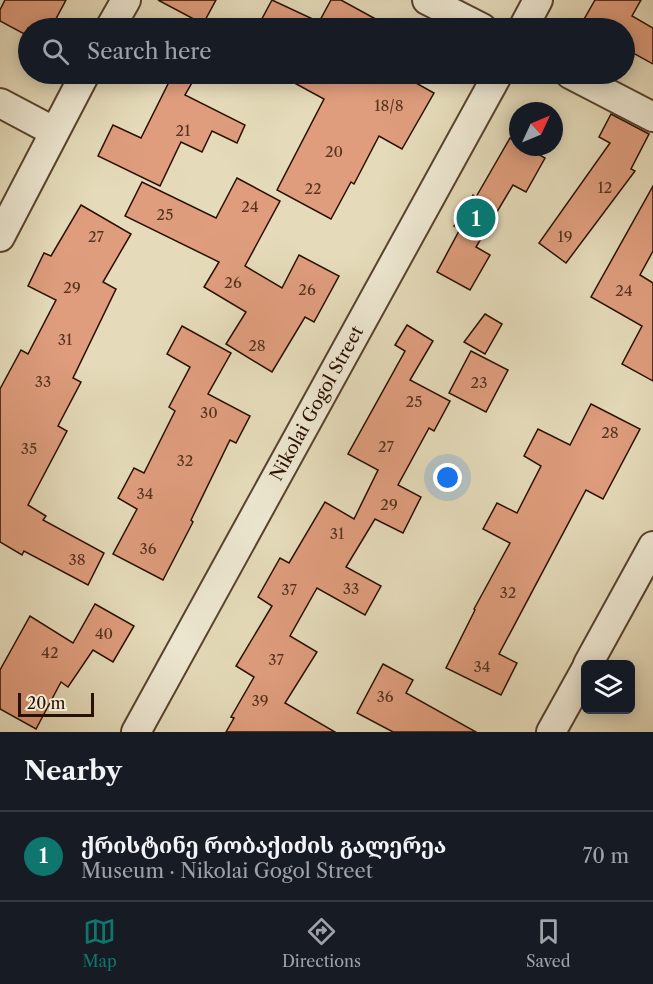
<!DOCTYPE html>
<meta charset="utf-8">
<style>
body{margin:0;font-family:"Libre Caslon Text","Noto Serif Georgian",serif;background:#242831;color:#f1f3f6}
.controls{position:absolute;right:18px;bottom:18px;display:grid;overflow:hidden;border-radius:9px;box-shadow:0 3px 15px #0003}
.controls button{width:54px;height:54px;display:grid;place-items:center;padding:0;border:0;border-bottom:2px solid #363941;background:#171b24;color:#f1f3f6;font:30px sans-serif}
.compass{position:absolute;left:509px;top:102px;width:54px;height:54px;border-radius:50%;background:#171b24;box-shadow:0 3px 15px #0003;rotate:46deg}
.scale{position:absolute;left:18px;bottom:15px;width:76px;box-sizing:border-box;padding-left:6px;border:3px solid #290f00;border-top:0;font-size:16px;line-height:21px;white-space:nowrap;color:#290f00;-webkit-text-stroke:4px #eee8d2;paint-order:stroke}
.you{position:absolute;left:448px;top:478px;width:21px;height:21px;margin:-15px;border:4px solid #fff;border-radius:50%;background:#1a73e8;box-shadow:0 0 0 9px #1a73e833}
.badge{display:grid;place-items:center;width:39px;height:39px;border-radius:50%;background:#0f766e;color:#fff;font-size:20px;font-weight:700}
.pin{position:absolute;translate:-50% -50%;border:3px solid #fff;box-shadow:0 2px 6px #0006}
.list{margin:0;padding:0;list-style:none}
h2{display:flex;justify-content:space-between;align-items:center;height:78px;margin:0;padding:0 24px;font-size:26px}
h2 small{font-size:20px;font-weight:400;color:#9ea1a6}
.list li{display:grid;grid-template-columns:39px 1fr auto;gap:18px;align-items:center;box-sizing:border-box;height:90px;padding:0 24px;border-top:2px solid #363941}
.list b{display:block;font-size:22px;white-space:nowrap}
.list p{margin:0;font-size:20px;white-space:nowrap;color:#9ea1a6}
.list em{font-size:20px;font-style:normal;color:#9ea1a6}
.icon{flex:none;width:33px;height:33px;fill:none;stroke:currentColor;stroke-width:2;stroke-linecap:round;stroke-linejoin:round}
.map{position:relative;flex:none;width:653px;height:732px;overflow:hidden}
.search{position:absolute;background:#171b24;box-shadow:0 3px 15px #0003;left:18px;right:18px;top:18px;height:66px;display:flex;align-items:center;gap:15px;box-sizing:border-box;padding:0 21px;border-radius:33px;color:#9ea1a6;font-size:22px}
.sheet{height:168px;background:#171b24}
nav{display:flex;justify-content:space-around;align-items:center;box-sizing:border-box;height:84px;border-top:2px solid #363941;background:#171b24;font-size:16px;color:#9ea1a6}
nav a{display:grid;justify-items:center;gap:3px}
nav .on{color:#0f766e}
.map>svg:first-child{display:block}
.building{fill:#df9d7d;stroke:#290f00;stroke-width:1.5}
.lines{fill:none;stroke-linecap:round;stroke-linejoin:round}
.minor-casing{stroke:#58422e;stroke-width:32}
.minor{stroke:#eee8d2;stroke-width:28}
.labels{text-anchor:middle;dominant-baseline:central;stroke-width:4.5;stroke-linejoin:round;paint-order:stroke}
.number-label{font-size:15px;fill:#56321f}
.street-label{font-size:18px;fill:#290f00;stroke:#eee8d2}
</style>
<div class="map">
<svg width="653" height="732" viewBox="0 0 653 732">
<rect width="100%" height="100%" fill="#e5dbba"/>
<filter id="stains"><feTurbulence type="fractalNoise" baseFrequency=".00333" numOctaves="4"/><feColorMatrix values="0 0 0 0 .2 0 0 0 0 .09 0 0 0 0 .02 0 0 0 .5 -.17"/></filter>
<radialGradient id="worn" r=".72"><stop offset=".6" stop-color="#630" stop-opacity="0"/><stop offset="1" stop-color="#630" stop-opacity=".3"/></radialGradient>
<g class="building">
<polygon points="5,0 66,0 51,28 28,28 28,36 0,21 0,10"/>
<polygon points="158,0 216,0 203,24"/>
<polygon points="272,0 319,22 331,0 341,0 392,28 257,28"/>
<polygon points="595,0 641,0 632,16 653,28 653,64 624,48 624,28 579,28"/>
<polygon points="173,74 197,74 185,95 245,125 237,143 212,131 202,152 181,142 160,186 98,156 113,125 141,138"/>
<polygon points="278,74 400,74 434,93 402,149 379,136 354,184 351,182 331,219 277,190 324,99"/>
<polygon points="611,114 649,134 631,169 635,171 566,263 539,243 610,143 599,137"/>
<polygon points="510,138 518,143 518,147 526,147 545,158 526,192 513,185 476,247 490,255 470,290 437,272 460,229 454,226 473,195 476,197"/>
<polygon points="237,178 280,201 245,266 282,288 299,255 339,276 314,322 305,317 272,372 226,344 246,312 204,287 219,262 125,216 142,182 216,218"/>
<polygon points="653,186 653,251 640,275 653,283 653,381 622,364 642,326 591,297"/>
<polygon points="81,205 131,234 103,282 116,289 73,378 81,382 58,426 67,431 28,505 46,516 43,520 104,553 88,585 24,551 22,555 0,542 0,389 21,350 28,354 56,300 28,286 44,253 51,256"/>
<polygon points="485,314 502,324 485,354 464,342"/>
<polygon points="407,325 433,341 410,380 450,401 434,431 429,428 398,485 421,497 403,533 375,519 346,567 381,586 365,615 317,588 290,636 317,652 285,703 335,732 226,732 234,718 231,717 254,677 236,666 272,606 258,597 280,558 289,563 325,502 354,519 378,470 348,454 405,351 395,345"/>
<polygon points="182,326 231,353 208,394 250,416 236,443 230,440 191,520 193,522 163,580 113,554 137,509 118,498 134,468 144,473 175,411 169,407 190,367 167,354"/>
<polygon points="471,351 508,370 486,412 449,393"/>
<polygon points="591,404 640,429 603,499 586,490 499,654 517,663 501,695 446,668 475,610 474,609 510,543 483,529 497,503 517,513 541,466 524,456 538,429 570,445"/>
<polygon points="95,604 134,626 113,662 93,650 68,687 61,682 36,729 0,709 0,670 30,616 73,643"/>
<polygon points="383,664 413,680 406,693 476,732 393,732 357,713"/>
</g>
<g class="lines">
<defs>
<g id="minor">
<polyline points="427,0 482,28"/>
<polyline points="110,28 126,0"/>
<polyline points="523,28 538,0"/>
<polyline points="570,74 653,117"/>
<polyline points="0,103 53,131"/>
<polyline points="0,237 85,74"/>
<polyline points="588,664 653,546"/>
<path id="s1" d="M136 732 498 74"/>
<polyline points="551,732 586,669"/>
</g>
</defs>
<use href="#minor" class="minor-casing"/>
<use href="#minor" class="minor"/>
</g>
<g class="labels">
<g class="number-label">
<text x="389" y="105">18/8</text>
<text x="183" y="130">21</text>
<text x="334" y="151">20</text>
<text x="605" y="187">12</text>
<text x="313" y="188">22</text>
<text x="250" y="206">24</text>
<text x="165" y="214">25</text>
<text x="96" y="236">27</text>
<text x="565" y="236">19</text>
<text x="233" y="282">26</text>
<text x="72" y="287">29</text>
<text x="307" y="289">26</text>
<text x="624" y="290">24</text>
<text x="65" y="339">31</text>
<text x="257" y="345">28</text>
<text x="43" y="381">33</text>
<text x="479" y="382">23</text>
<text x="414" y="401">25</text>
<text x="209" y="412">30</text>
<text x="610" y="432">28</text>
<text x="386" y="446">27</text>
<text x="29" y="448">35</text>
<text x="185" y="460">32</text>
<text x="145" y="493">34</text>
<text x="389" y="504">29</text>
<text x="337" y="533">31</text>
<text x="148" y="548">36</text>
<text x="77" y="559">38</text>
<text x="351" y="588">33</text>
<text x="289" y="589">37</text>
<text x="508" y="592">32</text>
<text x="104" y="633">40</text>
<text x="50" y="652">42</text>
<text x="276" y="659">37</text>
<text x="482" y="666">34</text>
<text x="385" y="696">36</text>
<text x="260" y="700">39</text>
</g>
<g class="street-label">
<text stroke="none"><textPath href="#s1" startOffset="375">Nikolai Gogol Street</textPath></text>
</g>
</g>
<rect width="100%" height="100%" filter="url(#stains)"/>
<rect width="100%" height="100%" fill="url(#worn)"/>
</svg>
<div class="controls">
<button><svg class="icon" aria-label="layers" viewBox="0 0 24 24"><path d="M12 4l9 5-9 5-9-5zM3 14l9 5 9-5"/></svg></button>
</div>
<svg class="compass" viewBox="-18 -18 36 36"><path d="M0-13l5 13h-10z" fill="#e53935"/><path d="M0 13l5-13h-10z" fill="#9ea1a6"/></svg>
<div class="scale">20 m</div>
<div class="you"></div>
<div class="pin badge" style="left:476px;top:218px">1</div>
<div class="search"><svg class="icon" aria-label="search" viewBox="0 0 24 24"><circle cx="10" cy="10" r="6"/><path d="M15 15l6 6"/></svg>Search here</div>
</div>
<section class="sheet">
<h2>Nearby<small></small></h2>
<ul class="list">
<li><span class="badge">1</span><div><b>ქრისტინე რობაქიძის გალერეა</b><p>Museum · Nikolai Gogol Street</p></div><em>70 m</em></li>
</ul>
</section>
<nav>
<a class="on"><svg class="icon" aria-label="map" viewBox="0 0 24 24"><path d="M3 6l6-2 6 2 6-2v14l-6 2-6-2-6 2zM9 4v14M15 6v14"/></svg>Map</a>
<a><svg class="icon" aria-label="directions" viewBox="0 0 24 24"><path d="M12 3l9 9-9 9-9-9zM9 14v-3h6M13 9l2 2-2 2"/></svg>Directions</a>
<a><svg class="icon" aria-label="saved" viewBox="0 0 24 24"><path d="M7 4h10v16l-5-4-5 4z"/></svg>Saved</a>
</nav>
